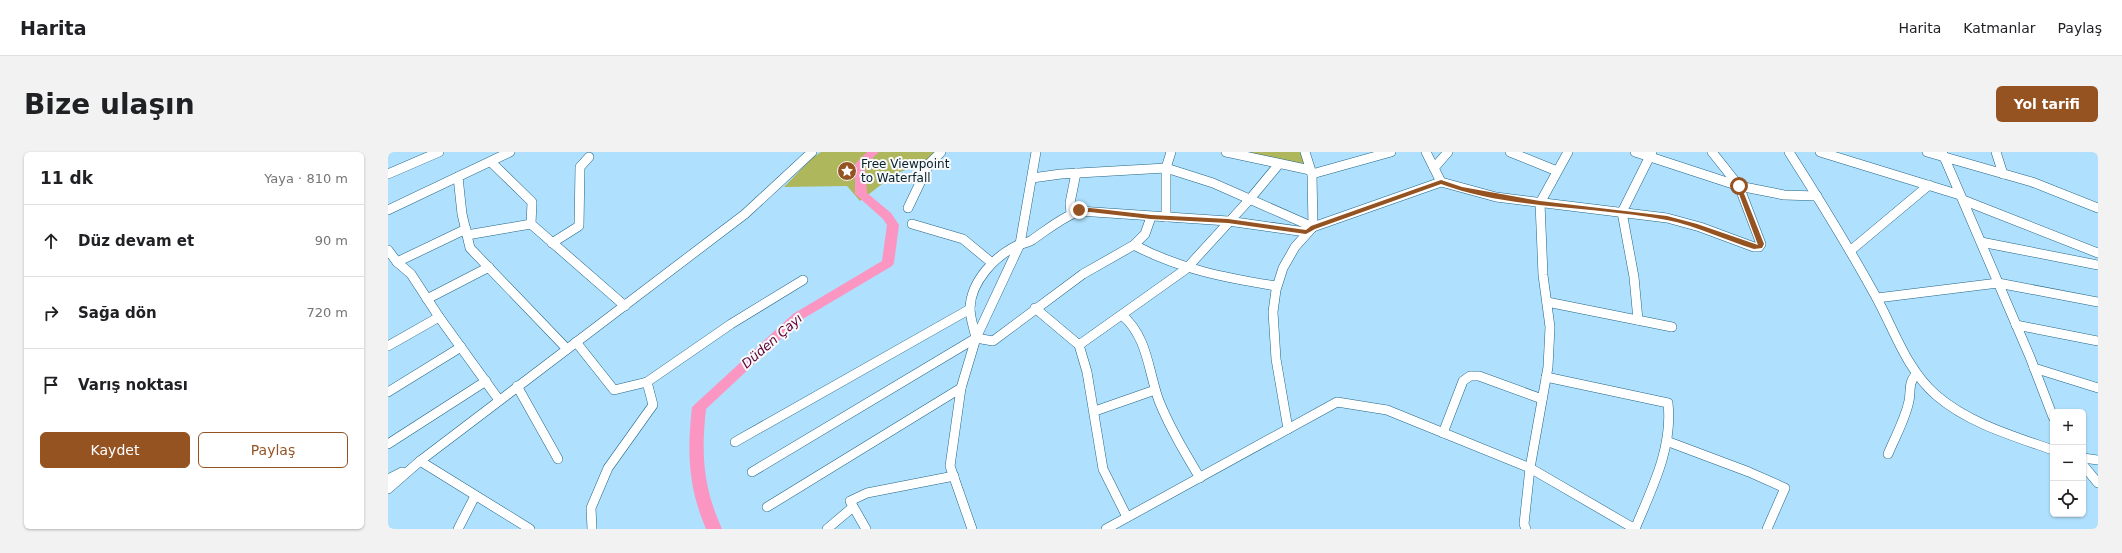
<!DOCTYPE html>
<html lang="tr">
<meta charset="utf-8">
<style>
body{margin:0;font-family:"DejaVu Sans",sans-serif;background:#f2f2f2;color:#202124}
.controls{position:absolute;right:12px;bottom:12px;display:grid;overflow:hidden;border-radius:6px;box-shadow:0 1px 3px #0004}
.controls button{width:36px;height:36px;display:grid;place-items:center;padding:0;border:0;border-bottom:1px solid #e0e0e0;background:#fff;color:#202124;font:20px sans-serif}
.stop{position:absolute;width:12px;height:12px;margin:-9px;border:3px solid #955322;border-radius:50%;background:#fff}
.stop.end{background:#955322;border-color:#fff;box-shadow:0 1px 4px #0008}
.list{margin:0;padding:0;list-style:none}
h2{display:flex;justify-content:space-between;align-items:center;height:52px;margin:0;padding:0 16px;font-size:17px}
h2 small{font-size:13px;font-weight:400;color:#757577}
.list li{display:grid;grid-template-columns:26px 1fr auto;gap:12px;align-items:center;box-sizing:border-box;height:72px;padding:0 16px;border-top:1px solid #e0e0e0}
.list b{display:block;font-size:15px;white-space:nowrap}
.list em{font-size:13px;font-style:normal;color:#757577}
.actions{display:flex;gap:8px;padding:12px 16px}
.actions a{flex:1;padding:9px 0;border:1px solid #955322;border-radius:6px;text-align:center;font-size:14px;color:#955322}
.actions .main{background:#955322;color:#fff}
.icon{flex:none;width:22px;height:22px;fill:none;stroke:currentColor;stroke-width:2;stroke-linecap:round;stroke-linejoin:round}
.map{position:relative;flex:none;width:1710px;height:377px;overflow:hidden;border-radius:6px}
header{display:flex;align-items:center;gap:24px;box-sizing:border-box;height:56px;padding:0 20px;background:#fff;border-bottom:1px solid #e0e0e0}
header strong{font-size:19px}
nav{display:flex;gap:22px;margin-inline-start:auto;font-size:14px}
.intro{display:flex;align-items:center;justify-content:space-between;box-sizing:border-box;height:96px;padding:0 24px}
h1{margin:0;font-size:28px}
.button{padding:10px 18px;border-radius:6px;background:#955322;color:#fff;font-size:14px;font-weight:700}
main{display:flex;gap:24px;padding:0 24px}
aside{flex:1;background:#fff;border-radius:6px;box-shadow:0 1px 3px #0004}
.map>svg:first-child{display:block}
.green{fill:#afb75d}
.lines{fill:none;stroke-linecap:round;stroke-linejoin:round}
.river{fill:#fa96c1;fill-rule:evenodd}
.minor-casing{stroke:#216687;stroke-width:10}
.minor{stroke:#fff;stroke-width:9}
.route{fill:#955322}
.labels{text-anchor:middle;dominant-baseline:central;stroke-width:4;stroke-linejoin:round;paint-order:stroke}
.poi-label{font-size:12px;fill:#031f2d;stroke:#f9f9f9;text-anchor:start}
.water-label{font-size:13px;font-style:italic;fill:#600539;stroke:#f9f9f9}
</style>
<header>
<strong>Harita</strong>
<nav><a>Harita</a><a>Katmanlar</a><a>Paylaş</a></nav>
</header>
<div class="intro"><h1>Bize ulaşın</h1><a class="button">Yol tarifi</a></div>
<main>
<aside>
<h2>11 dk<small>Yaya · 810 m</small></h2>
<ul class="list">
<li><svg class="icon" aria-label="ahead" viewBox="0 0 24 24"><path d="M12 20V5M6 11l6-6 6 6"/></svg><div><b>Düz devam et</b></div><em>90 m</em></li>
<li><svg class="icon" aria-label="right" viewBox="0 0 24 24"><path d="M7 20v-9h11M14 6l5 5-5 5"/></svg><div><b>Sağa dön</b></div><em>720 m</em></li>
<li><svg class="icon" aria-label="arrive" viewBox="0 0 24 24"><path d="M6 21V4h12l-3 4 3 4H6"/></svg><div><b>Varış noktası</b></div></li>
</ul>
<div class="actions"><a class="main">Kaydet</a><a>Paylaş</a></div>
</aside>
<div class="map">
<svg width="1710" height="377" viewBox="0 0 1710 377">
<rect width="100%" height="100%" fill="#afe0fd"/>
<g class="green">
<polygon points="433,0 549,0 539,10 507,22 472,49 459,34 396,35 424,6"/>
<polygon points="854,0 914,0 917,11 914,13"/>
</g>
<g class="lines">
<path class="river" d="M479 0H491L477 13 479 41 503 61 511 73 506 111 504 114 413 168 318 257C313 302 315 335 334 377H318C300 334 299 301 304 255L405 162 494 109 499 73 495 67 467 42V12Z"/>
<defs>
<g id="minor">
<polyline points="838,0 922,18"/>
<polyline points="917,0 924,22 925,75"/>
<polyline points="1038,0 1053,30"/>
<polyline points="1122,0 1169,19"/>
<polyline points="1247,0 1351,34 1396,43 1429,44"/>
<path d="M1401 0C1431 47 1460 94 1487 143 1506 177 1518 217 1548 243 1580 271 1625 284 1665 298"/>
<polyline points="1432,0 1572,43"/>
<polyline points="1539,0 1644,30 1710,56"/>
<polyline points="1554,0 1642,205 1665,265"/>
<polyline points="1608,0 1615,22"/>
<polyline points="103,10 144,50 143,72 237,154"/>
<polyline points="1046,16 1060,0"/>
<polyline points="0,22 51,0"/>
<polyline points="924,22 1003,0"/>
<polyline points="70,25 74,62 82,96 179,197"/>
<polyline points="644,26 673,22 778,16 825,31 925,75"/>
<polyline points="1575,48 1710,101"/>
<polyline points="520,56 541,12 553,0"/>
<polyline points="0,58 122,0"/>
<polyline points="683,61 682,51 688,21"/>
<polyline points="778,65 778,16 783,0"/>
<polyline points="524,72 575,87 604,111"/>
<polyline points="78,77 9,110 23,122 51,165 111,248"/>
<polyline points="79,83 143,72"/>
<polyline points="1593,90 1710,113"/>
<polyline points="164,91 191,74 192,15 201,5"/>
<path d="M746 93C791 117 838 126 888 134"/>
<polyline points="0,98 9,110"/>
<polyline points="1462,99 1541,33"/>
<polyline points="1489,146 1610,131 1710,150"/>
<polyline points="39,147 101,115"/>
<polyline points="1159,150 1284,175"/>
<polyline points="647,156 691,193 699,220 715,317 739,365"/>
<path d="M734 163C760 185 760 219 771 249 782 276 797 301 812 326"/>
<polyline points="1250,168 1246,125 1234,60 1264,0"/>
<polyline points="1628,173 1710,189"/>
<path d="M588 186C586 176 582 166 582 156 583 129 607 104 630 93 635 91 640 91 644 88 660 77 673 66 691 59L840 69 918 80"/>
<polyline points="188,190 226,238 259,230 265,253 220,316 203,356 204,377"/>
<polyline points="691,193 798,117 862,47 891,12"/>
<polyline points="0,194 51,165"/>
<polyline points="1646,216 1710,236"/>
<polyline points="259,230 343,172 415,128"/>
<polyline points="129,234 170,307"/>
<polyline points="0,240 73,195"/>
<polyline points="707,259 767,238"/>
<polyline points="900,277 888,207 885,160 888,138 895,116 907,95 925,75 1053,30 1108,45 1279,66 1312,75 1366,95 1371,95 1373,92 1351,34 1324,0"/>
<polyline points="1055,281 1075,229 1082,224 1091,224 1154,247"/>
<polyline points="347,290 582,157"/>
<polyline points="1281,290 1361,320 1397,336 1379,377"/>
<polyline points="0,292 98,229"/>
<path d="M1500 302C1507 285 1517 268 1521 249 1523 240 1520 230 1528 223"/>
<polyline points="1695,306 1710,308"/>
<polyline points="32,309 142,377"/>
<polyline points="1695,313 1710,331"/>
<polyline points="364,320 588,186 605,189 695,122 746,93 757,82 763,65"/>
<polyline points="0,327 14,320"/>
<polyline points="0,337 32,309 357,62 424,0"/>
<polyline points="379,355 573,236"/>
<polyline points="70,377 87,344"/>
<polyline points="439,377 465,355"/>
<polyline points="478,377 462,349 479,341 566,324"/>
<polyline points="584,377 562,314 573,236 588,186 632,92 648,0"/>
<path d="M718 377 949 250 999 258 1142 316 1247 377C1264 336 1285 296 1280 251L1158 225"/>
<polyline points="1138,377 1136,372 1142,316 1160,215 1162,175 1155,123 1152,51 1180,0"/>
</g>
</defs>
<use href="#minor" class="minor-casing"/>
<use href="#minor" class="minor"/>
</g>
<path class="route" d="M1053 28 1074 35 1152 49 1279 64 1309 72 1370 93 1348 34 1351 32 1353 34 1376 92 1374 96 1366 97C1337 88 1309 74 1279 68 1205 54 1124 58 1053 32L927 77 918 82 840 71 763 67 702 60H691L688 58 702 56 763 63 840 67 918 78 923 74Z"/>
<defs>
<symbol id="sight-disc" viewBox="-11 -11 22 22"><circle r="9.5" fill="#955322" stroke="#f9f9f9"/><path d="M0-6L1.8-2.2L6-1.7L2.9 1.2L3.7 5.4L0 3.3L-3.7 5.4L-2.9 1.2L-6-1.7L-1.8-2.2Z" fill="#fff"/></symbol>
</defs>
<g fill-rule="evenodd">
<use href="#sight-disc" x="448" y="8" width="22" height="22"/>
</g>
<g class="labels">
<g class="poi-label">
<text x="473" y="12">Free Viewpoint<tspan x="473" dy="14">to Waterfall</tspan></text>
</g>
<g class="water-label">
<text transform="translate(384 189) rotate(-41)">Düden Çayı</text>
</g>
</g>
</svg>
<div class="controls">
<button>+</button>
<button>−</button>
<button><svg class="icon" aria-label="locate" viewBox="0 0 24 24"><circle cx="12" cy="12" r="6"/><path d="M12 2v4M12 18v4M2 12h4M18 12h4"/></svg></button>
</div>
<div class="stop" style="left:1351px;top:34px"></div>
<div class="stop end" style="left:691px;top:58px"></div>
</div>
</main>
